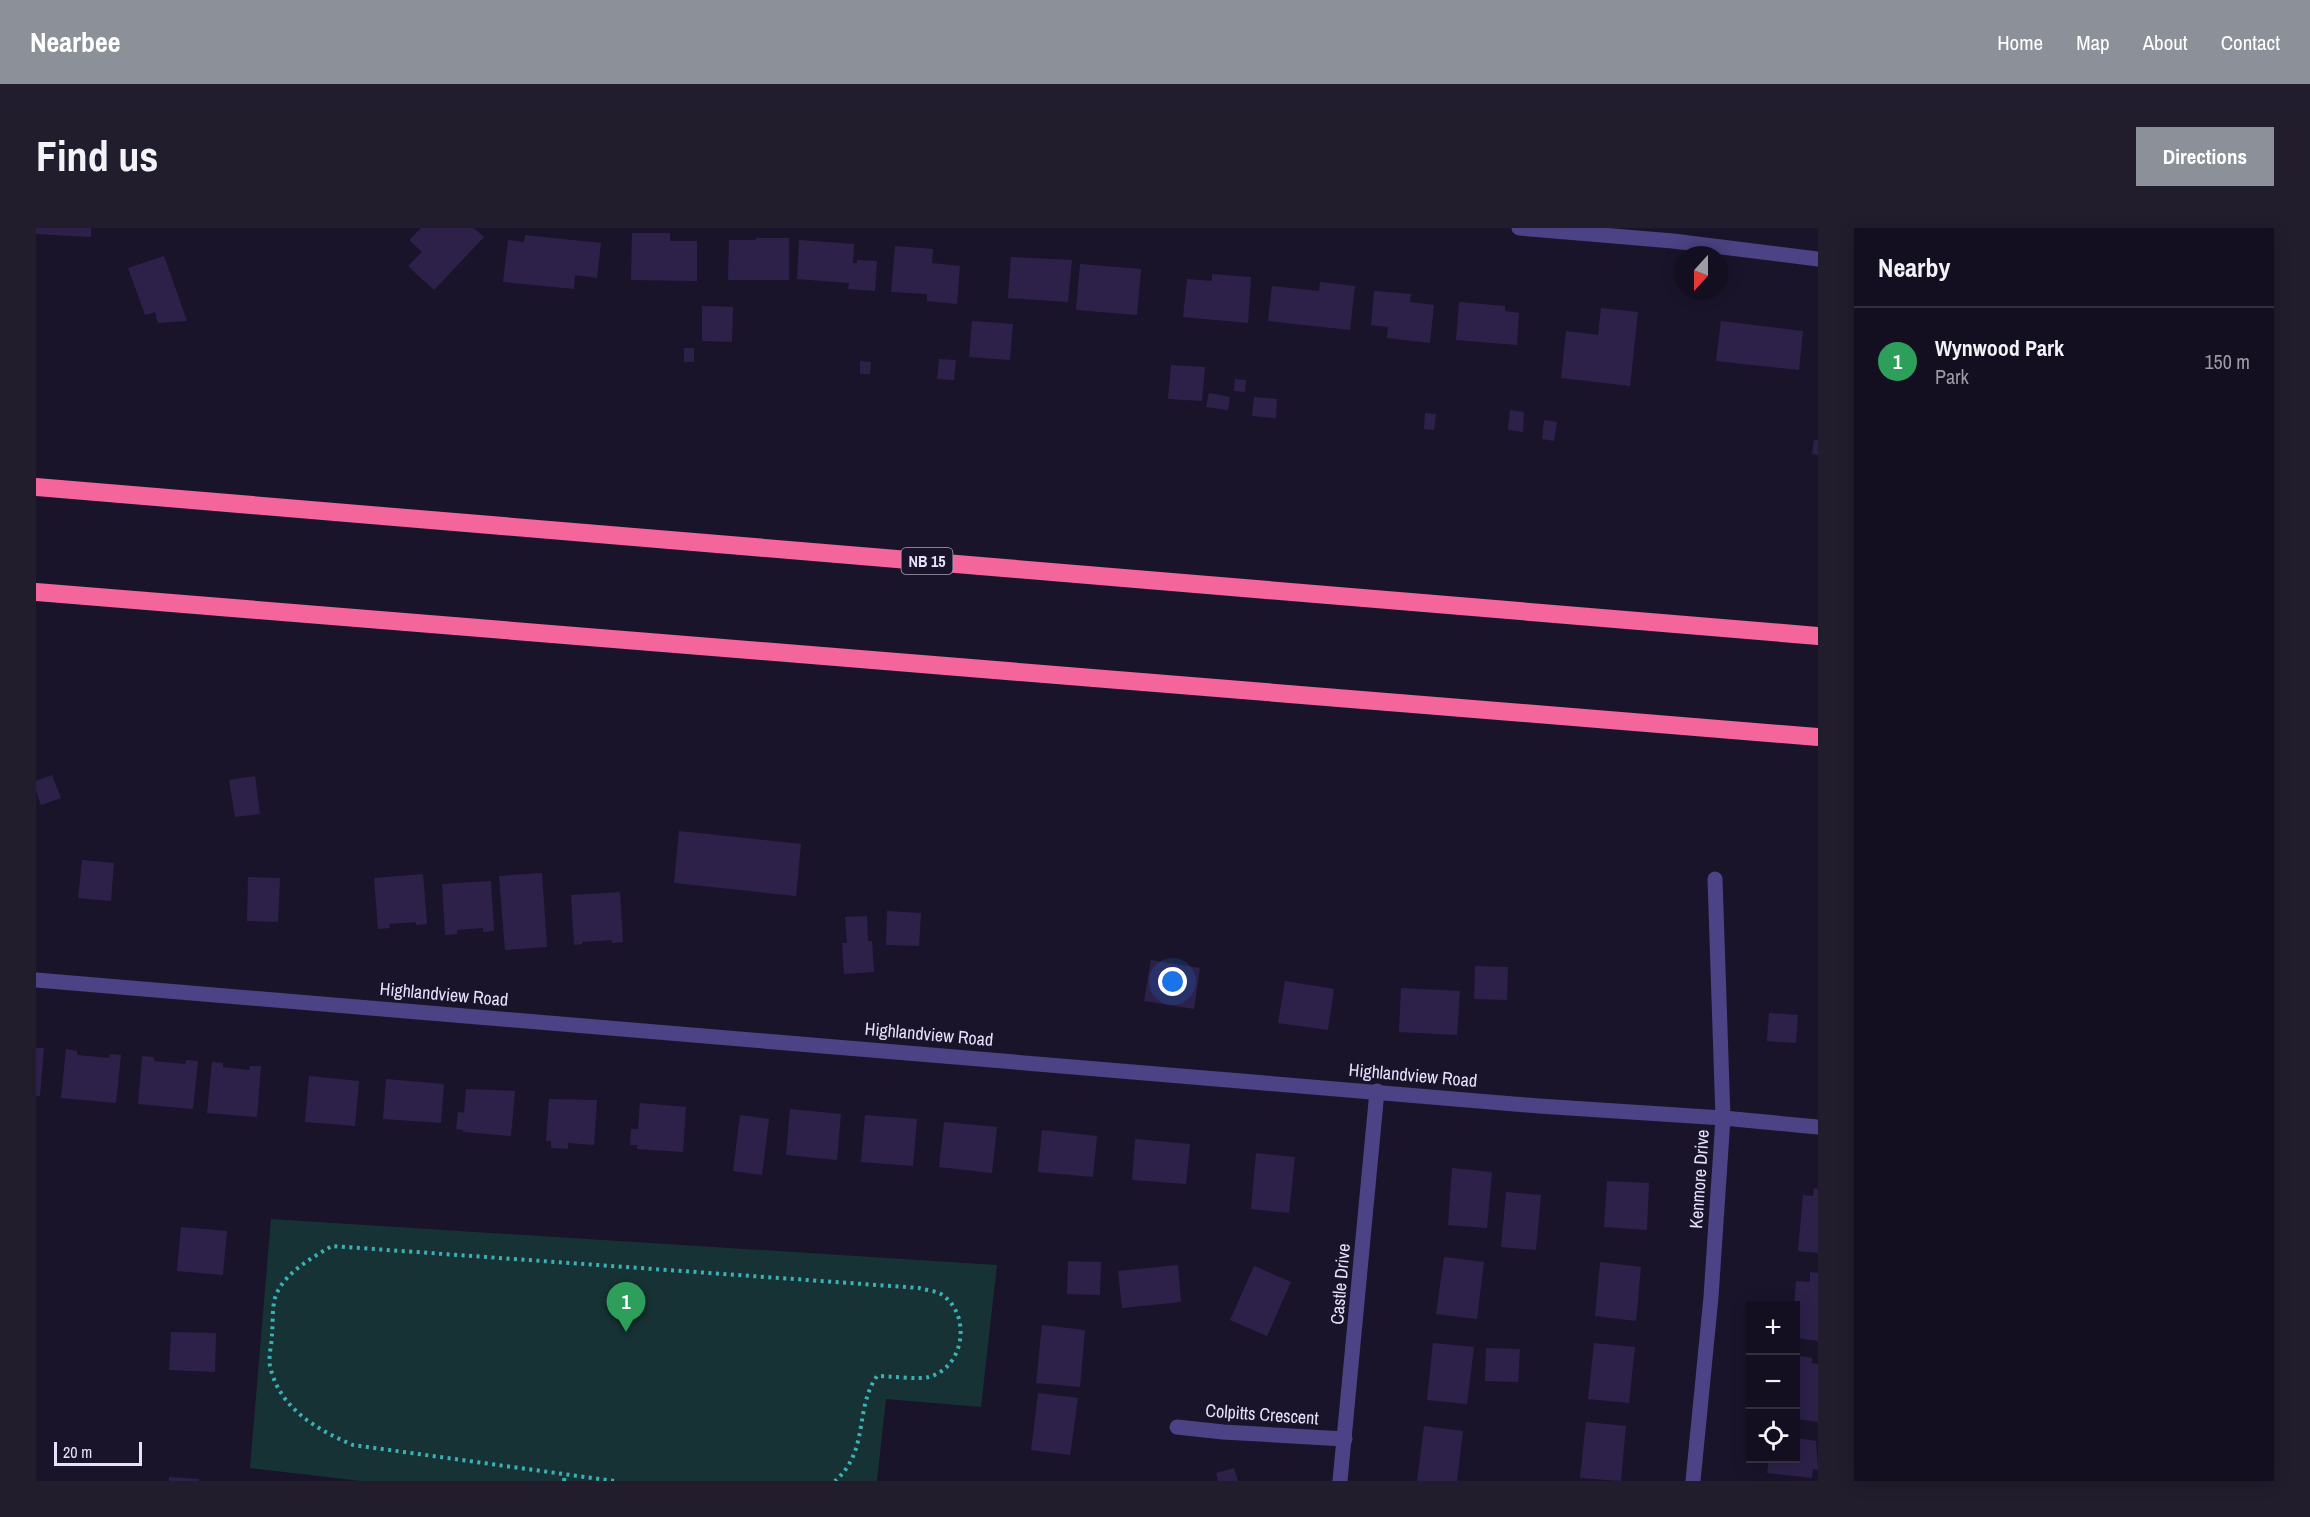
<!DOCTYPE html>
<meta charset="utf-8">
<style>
body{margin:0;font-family:"Archivo Narrow",sans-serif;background:#211d2d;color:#f1f3f6}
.controls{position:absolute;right:18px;bottom:18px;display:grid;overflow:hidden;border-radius:0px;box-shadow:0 3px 15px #0003}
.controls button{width:54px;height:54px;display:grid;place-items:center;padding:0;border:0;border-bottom:2px solid #332f3e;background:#140f20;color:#f1f3f6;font:30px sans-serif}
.compass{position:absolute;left:1638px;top:18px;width:54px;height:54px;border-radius:50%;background:#140f20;box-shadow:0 3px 15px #0003;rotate:201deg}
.scale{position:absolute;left:18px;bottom:15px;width:88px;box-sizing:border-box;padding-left:6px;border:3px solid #e6e0fc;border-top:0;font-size:16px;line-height:21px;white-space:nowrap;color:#e6e0fc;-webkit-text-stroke:4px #1a142b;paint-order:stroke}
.you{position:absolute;left:1137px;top:754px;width:21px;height:21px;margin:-15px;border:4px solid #fff;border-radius:50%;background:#1a73e8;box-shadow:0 0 0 9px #1a73e833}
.badge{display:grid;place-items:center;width:39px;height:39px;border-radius:50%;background:#8c9099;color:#fff;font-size:20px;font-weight:700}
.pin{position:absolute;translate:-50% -50px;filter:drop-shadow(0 2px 3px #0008)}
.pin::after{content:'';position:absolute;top:32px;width:21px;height:18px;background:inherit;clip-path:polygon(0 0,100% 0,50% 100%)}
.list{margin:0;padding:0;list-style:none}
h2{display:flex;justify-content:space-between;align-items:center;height:78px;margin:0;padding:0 24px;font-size:26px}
h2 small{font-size:20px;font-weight:400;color:#9d9ca5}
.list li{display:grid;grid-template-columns:39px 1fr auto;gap:18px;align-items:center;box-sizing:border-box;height:108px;padding:0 24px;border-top:2px solid #332f3e}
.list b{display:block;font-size:22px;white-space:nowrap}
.list p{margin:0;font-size:20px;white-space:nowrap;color:#9d9ca5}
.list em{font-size:20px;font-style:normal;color:#9d9ca5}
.icon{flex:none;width:33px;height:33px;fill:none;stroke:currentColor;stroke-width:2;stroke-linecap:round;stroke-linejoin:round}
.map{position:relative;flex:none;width:1782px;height:1253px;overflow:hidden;border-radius:0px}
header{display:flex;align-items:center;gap:36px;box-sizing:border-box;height:84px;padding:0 30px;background:#8c9099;color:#fff}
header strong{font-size:28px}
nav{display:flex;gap:33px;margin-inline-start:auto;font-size:21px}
.intro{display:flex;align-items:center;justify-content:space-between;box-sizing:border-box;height:144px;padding:0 36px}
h1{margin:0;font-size:42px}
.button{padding:15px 27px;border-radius:0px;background:#8c9099;color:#fff;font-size:21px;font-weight:700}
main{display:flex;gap:36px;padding:0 36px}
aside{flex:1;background:#140f20;border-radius:0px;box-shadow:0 3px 15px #0003}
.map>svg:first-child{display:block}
.green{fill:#173234}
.building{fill:#2d214a}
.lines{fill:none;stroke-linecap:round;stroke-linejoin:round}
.path{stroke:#3bb1b5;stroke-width:4;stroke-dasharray:3 4.5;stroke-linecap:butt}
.minor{stroke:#4c4386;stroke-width:15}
.motorway{stroke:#f3659b;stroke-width:18}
.labels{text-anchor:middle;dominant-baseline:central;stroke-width:5;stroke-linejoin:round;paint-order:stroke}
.shield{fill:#1a142b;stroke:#a9a3bd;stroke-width:1.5}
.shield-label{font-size:16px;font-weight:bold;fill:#e6e0fc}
.street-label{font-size:18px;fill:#e6e0fc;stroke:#1a142b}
</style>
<header>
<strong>Nearbee</strong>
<nav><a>Home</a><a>Map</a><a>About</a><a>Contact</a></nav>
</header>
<div class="intro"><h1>Find us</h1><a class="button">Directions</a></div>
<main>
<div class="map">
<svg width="1782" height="1253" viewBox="0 0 1782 1253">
<rect width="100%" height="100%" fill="#1a142b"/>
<polygon class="green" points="235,991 961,1037 945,1179 850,1171 841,1253 325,1253 214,1240"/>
<g class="building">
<polygon points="0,0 55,0 55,9 0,6"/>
<polygon points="385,0 438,0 448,9 398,62 372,38 386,24 373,12"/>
<polygon points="596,5 634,5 634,13 661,13 661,53 595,52"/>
<polygon points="489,7 565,15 561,50 539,47 538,61 467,54 472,12 488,14"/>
<polygon points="720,10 753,10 753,52 692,52 693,12 720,12"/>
<polygon points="763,12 818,16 817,35 821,35 821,32 841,33 839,63 812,61 813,55 761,51"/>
<polygon points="859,18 897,21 896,35 924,38 921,76 891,73 891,66 855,64"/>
<polygon points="128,28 151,93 122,95 119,84 109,87 92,40"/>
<polygon points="975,29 1036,32 1032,74 972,70"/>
<polygon points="1044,36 1105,41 1101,87 1040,82"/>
<polygon points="1176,46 1215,49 1212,95 1147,89 1151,51 1176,53"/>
<polygon points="1284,54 1319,58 1314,102 1232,93 1236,58 1283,63"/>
<polygon points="1338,63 1375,66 1374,74 1398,77 1394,115 1351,110 1352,99 1335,97"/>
<polygon points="1423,74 1469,78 1469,83 1483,85 1481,117 1420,112"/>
<polygon points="666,78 697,79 696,114 666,113"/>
<polygon points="1565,80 1602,84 1594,158 1525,150 1530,103 1562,107"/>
<polygon points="936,93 977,96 974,132 933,129"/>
<polygon points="1685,93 1767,103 1763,142 1680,133"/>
<rect x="648" y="120" width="10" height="14"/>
<polygon points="903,131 920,132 918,152 901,151"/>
<polygon points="824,133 835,134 834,146 824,146"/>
<polygon points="1135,137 1169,139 1166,173 1132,171"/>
<polygon points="1199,151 1210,152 1209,164 1198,163"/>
<polygon points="1173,165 1194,169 1192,182 1170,179"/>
<polygon points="1218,169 1241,171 1240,190 1216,188"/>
<polygon points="1474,182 1488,184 1487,204 1472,202"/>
<polygon points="1389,185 1400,186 1398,202 1388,201"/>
<polygon points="1508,192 1521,194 1518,213 1506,211"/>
<polygon points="1778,212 1782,212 1782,227 1776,226"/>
<polygon points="16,547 25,570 5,577 0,563 0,553"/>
<polygon points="219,548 224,586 199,589 193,552"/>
<polygon points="643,603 765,616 760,668 638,655"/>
<polygon points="46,632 78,635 75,673 42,670"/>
<polygon points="506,645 511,719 469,722 463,648"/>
<polygon points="387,646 391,696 380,697 380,694 353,696 354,700 342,701 338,650"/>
<polygon points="212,649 244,650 242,694 211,693"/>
<polygon points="455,653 458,703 447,704 447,700 421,702 421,706 409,707 406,656"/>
<polygon points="584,664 587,714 576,715 576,712 546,714 546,716 538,717 535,667"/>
<polygon points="851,683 885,685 883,718 850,717"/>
<polygon points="831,688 832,713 836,713 838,744 808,746 806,715 811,715 809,689"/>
<polygon points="1115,732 1164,740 1158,781 1108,773"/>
<polygon points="1439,738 1472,739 1471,772 1438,771"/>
<polygon points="1249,753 1298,761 1292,802 1242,795"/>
<polygon points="1365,760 1424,763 1421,807 1363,804"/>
<polygon points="1733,785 1762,787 1760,815 1731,813"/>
<polygon points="0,820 8,820 4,868 0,868"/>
<polygon points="30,821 41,823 41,827 73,830 74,826 85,827 80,875 25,870"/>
<polygon points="106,828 118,829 118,833 149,836 150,832 162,833 157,881 102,876"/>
<polygon points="176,834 187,835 187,839 213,842 214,838 225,838 221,889 171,885"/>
<polygon points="273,848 323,853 319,898 269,894"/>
<polygon points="350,851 408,856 405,895 347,891"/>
<polygon points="430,861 479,863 475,908 427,904 427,902 420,901 422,884 428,885"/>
<polygon points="513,871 561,872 558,917 532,915 532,921 515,920 515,913 510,913"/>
<polygon points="604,875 650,879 647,924 601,921 601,917 594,917 595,901 602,901"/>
<polygon points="754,881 805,886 801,932 750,927"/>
<polygon points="704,887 733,891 726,947 697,943"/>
<polygon points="829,887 881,891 877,938 825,934"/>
<polygon points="908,894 961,899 956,945 903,939"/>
<polygon points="1006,902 1061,908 1057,949 1002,944"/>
<polygon points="1099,911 1154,916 1150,956 1096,952"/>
<polygon points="1220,925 1259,929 1253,985 1215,981"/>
<polygon points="1416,940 1456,944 1451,1000 1412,997"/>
<polygon points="1571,953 1613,955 1611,1002 1568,999"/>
<polygon points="1778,960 1782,961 1782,1025 1762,1023 1767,967 1777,968"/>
<polygon points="1470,964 1505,967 1500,1022 1465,1019"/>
<polygon points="145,999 191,1003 187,1047 141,1043"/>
<polygon points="1408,1029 1448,1034 1441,1091 1400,1086"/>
<polygon points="1032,1033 1065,1034 1064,1067 1031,1066"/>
<polygon points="1564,1034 1605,1039 1600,1093 1559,1088"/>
<polygon points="1142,1037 1145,1074 1086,1080 1082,1043"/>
<polygon points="1218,1038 1255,1054 1231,1108 1194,1092"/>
<polygon points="1774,1044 1782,1045 1782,1113 1760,1110 1760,1078 1758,1078 1760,1053 1774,1054"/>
<polygon points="1006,1097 1049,1102 1044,1159 1000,1155"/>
<polygon points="135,1104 180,1105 179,1144 133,1142"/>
<polygon points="1397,1115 1438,1119 1431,1176 1391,1172"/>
<polygon points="1558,1115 1599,1119 1593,1175 1552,1171"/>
<polygon points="1450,1120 1484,1121 1482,1154 1449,1153"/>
<polygon points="1764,1128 1776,1130 1776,1135 1782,1136 1782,1194 1760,1191 1760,1134 1764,1134"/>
<polygon points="1002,1165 1042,1170 1034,1227 995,1222"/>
<polygon points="1550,1194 1590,1198 1585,1253 1544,1250"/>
<polygon points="1388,1198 1427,1203 1421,1253 1381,1253"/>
<polygon points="1760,1210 1780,1213 1782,1242 1777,1241 1776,1250 1731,1245 1733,1230 1760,1230"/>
<polygon points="1198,1240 1202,1253 1182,1253 1180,1245"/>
<polygon points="133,1249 163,1251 163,1253 133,1253"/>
</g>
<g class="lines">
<g class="path">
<polyline points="528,1253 529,1247"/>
<path d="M578 1253 317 1217C281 1202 243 1180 234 1138 232 1129 236 1116 236 1106 237 1095 236 1081 239 1070 246 1046 277 1029 296 1018L883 1060C890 1062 900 1063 905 1066 936 1086 929 1139 893 1149 883 1152 853 1148 841 1148 818 1181 834 1222 799 1253"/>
</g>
<g class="minor">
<polyline points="1483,0 1637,13 1782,31"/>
<polyline points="0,752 1503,878 1687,890 1782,899"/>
<polyline points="1141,1199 1187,1204 1309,1211"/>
<polyline points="1304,1253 1341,863"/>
<polyline points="1657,1253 1675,1069 1687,890 1679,651"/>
</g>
<g class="motorway">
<polyline points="0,259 1782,408"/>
<polyline points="0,364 1782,509"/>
</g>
</g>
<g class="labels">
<rect class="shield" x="865.5" y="320" width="51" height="26" rx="4.5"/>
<g class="shield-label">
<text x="891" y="333">NB 15</text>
</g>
<g class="street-label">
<text transform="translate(408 766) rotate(5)">Highlandview Road</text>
<text transform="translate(893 806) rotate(5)">Highlandview Road</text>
<text transform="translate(1377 847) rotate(5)">Highlandview Road</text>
<text transform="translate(1663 951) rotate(-86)">Kenmore Drive</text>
<text transform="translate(1304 1056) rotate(-85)">Castle Drive</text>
<text transform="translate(1226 1186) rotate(4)">Colpitts Crescent</text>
</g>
</g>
</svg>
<div class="controls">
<button>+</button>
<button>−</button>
<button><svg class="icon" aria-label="locate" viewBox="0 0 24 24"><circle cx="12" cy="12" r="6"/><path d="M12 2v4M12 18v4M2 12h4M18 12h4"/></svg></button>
</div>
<svg class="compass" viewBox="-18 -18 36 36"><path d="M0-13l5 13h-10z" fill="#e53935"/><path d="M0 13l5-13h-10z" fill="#9d9ca5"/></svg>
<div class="scale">20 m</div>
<div class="you"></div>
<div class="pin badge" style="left:590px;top:1104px;background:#2e9e5b">1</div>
</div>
<aside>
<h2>Nearby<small></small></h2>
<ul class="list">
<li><span class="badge" style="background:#2e9e5b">1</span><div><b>Wynwood Park</b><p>Park</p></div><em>150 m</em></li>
</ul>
</aside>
</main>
